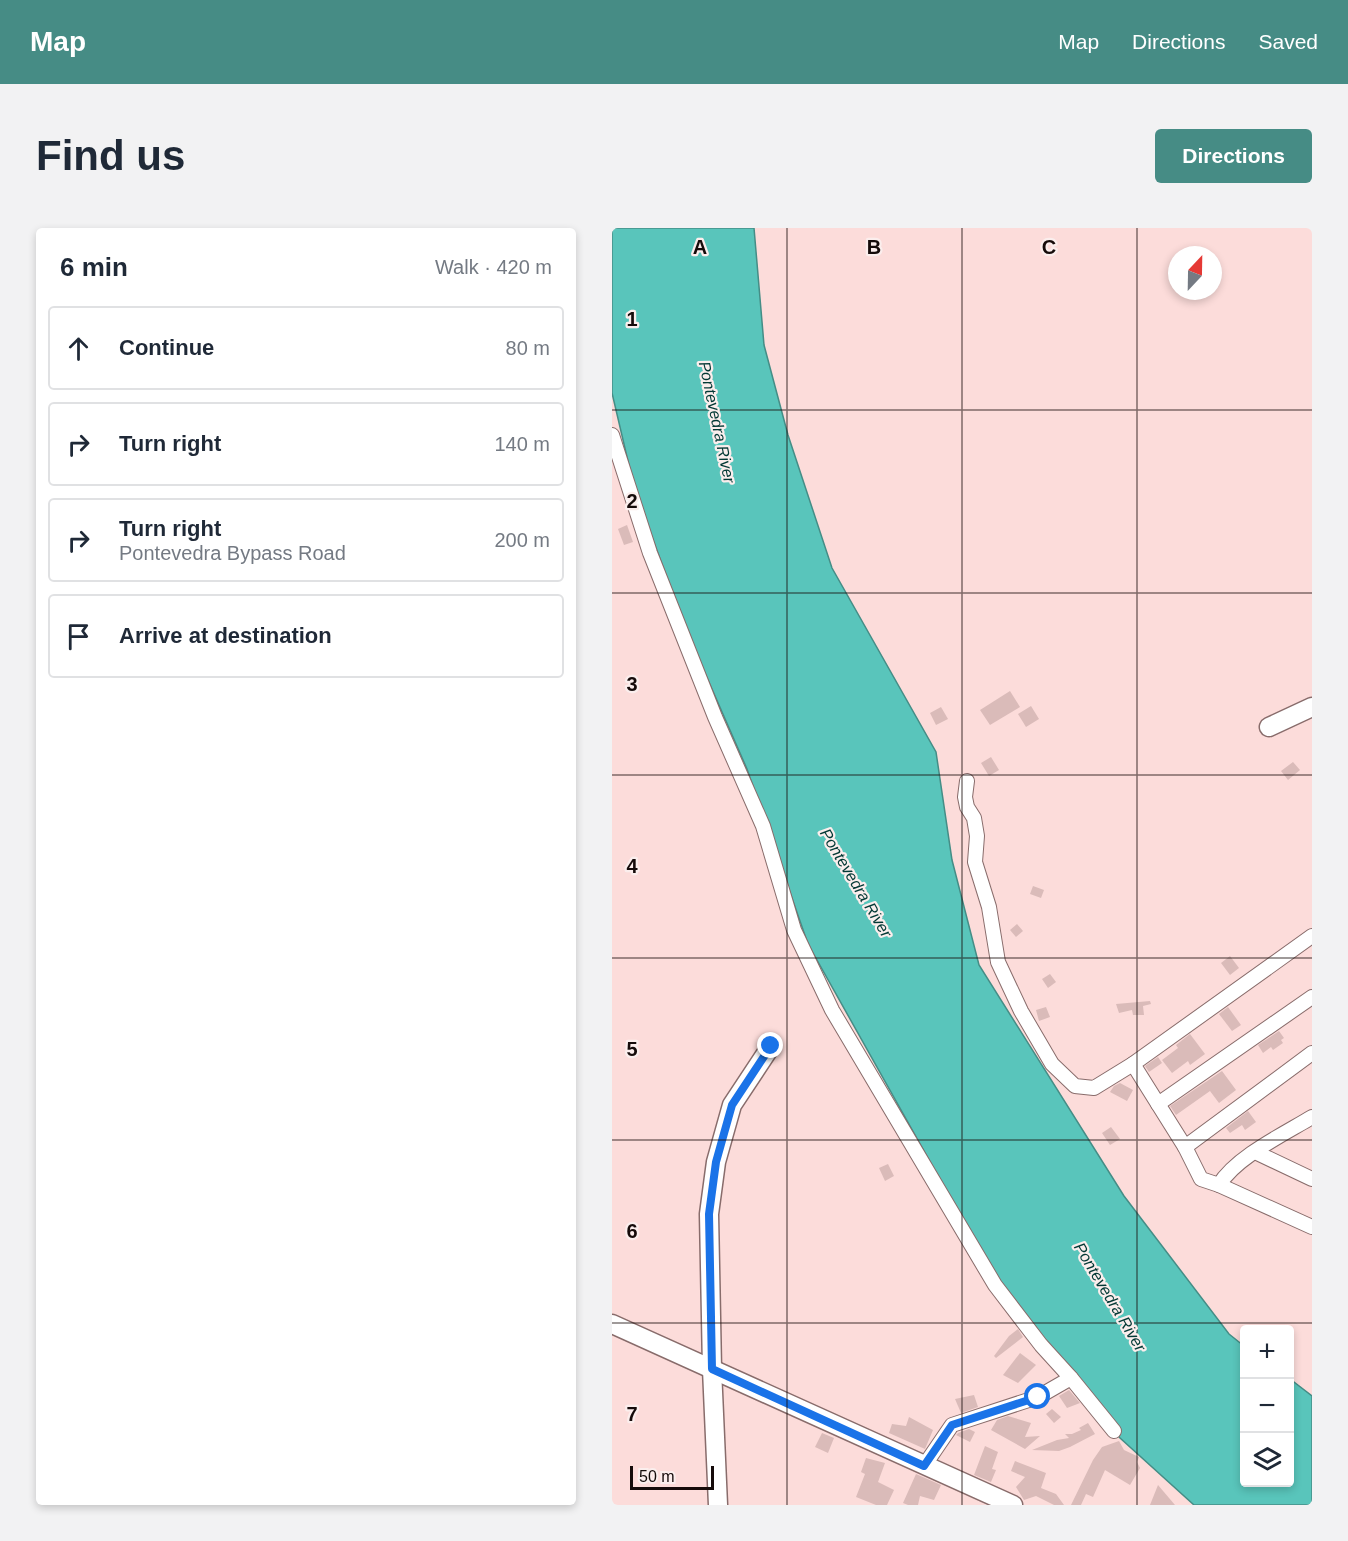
<!DOCTYPE html>
<meta charset="utf-8">
<style>
body{margin:0;font-family:Arial,sans-serif;background:#f2f2f3;color:#1f2937}
.controls{position:absolute;right:18px;bottom:18px;display:grid;overflow:hidden;border-radius:6px;box-shadow:0 3px 9px #0003}
.controls button{width:54px;height:54px;display:grid;place-items:center;padding:0;border:0;border-bottom:2px solid #e0e1e3;background:#fff;color:#1f2937;font:30px sans-serif}
.compass{position:absolute;left:556px;top:18px;width:54px;height:54px;border-radius:50%;background:#fff;box-shadow:0 3px 9px #0003;rotate:22deg}
.scale{position:absolute;left:18px;bottom:15px;width:84px;box-sizing:border-box;padding-left:6px;border:3px solid #150b0a;border-top:0;font-size:16px;line-height:21px;white-space:nowrap;color:#150b0a;-webkit-text-stroke:4px #fbeeed;paint-order:stroke}
.stop{position:absolute;width:18px;height:18px;margin:-14px;border:4px solid #1a73e8;border-radius:50%;background:#fff}
.stop.end{background:#1a73e8;border-color:#fff;box-shadow:0 2px 6px #0008}
.list{margin:0;padding:0;list-style:none}
h2{display:flex;justify-content:space-between;align-items:center;height:78px;margin:0;padding:0 24px;font-size:26px}
h2 small{font-size:20px;font-weight:400;color:#747a83}
.list li{display:grid;grid-template-columns:39px 1fr auto;gap:18px;align-items:center;box-sizing:border-box;height:84px;margin:0 12px 12px;padding:0 12px;border:2px solid #e0e1e3;border-radius:6px}
.list b{display:block;font-size:22px;white-space:nowrap}
.list p{margin:0;font-size:20px;white-space:nowrap;color:#747a83}
.list em{font-size:20px;font-style:normal;color:#747a83}
.icon{flex:none;width:33px;height:33px;fill:none;stroke:currentColor;stroke-width:2;stroke-linecap:round;stroke-linejoin:round}
.map{position:relative;flex:none;width:700px;height:1277px;overflow:hidden;border-radius:6px}
header{display:flex;align-items:center;gap:36px;box-sizing:border-box;height:84px;padding:0 30px;background:#468c85;color:#fff}
header strong{font-size:28px}
nav{display:flex;gap:33px;margin-inline-start:auto;font-size:21px}
.intro{display:flex;align-items:center;justify-content:space-between;box-sizing:border-box;height:144px;padding:0 36px}
h1{margin:0;font-size:42px}
.button{padding:15px 27px;border-radius:6px;background:#468c85;color:#fff;font-size:21px;font-weight:700}
main{display:flex;gap:36px;padding:0 36px}
aside{flex:1;background:#fff;border-radius:6px;box-shadow:0 3px 9px #0003}
.map>svg:first-child{display:block}
.water{fill:#59c5bb;stroke:#458d86;stroke-width:1.5}
.building{fill:#dabbb9}
.lines{fill:none;stroke-linecap:round;stroke-linejoin:round}
.minor-casing{stroke:#886c6b;stroke-width:16}
.secondary-casing{stroke:#886c6b;stroke-width:21}
.minor{stroke:#fff;stroke-width:14}
.secondary{stroke:#fff;stroke-width:18}
.route{stroke:#1a73e8;stroke-width:8}
.grid{fill:none;stroke:#150b0a;stroke-width:1.5;stroke-opacity:0.55}
.labels{text-anchor:middle;dominant-baseline:central;stroke-width:4.5;stroke-linejoin:round;paint-order:stroke}
.water-label{font-size:16px;font-style:italic;fill:#033935;stroke:#fbeeed}
.grid-label{font-size:20px;text-anchor:middle;font-weight:bold;fill:#150b0a;stroke:#fbeeed;stroke-width:4.5;stroke-linejoin:round;paint-order:stroke}
</style>
<header>
<strong>Map</strong>
<nav><a>Map</a><a>Directions</a><a>Saved</a></nav>
</header>
<div class="intro"><h1>Find us</h1><a class="button">Directions</a></div>
<main>
<aside>
<h2>6 min<small>Walk · 420 m</small></h2>
<ul class="list">
<li><svg class="icon" aria-label="ahead" viewBox="0 0 24 24"><path d="M12 20V5M6 11l6-6 6 6"/></svg><div><b>Continue</b></div><em>80 m</em></li>
<li><svg class="icon" aria-label="right" viewBox="0 0 24 24"><path d="M7 20v-9h11M14 6l5 5-5 5"/></svg><div><b>Turn right</b></div><em>140 m</em></li>
<li><svg class="icon" aria-label="right" viewBox="0 0 24 24"><path d="M7 20v-9h11M14 6l5 5-5 5"/></svg><div><b>Turn right</b><p>Pontevedra Bypass Road</p></div><em>200 m</em></li>
<li><svg class="icon" aria-label="arrive" viewBox="0 0 24 24"><path d="M6 21V4h12l-3 4 3 4H6"/></svg><div><b>Arrive at destination</b></div></li>
</ul>
</aside>
<div class="map">
<svg width="700" height="1277" viewBox="0 0 700 1277">
<rect width="100%" height="100%" fill="#fcdcda"/>
<polygon class="water" points="0,0 142,0 152,117 176,207 220,340 324,524 340,632 367,737 512,968 617,1106 632,1118 632,1254 678,1254 678,1151 700,1168 700,1277 582,1277 508,1210 421,1104 391,1064 196,716 135,541 75,404 23,263 0,165"/>
<g class="building">
<polygon points="15,297 21,314 12,317 6,301"/>
<polygon points="398,463 408,479 378,497 368,482"/>
<polygon points="419,478 427,491 414,499 406,486"/>
<polygon points="329,479 336,491 324,497 318,485"/>
<polygon points="379,529 387,542 377,548 369,535"/>
<polygon points="681,534 688,542 676,552 669,543"/>
<polygon points="421,658 432,662 429,670 418,666"/>
<polygon points="405,696 411,703 404,709 398,702"/>
<polygon points="618,728 627,740 618,747 609,735"/>
<polygon points="438,746 444,754 436,760 430,751"/>
<polygon points="538,773 539,776 531,778 532,787 521,787 520,782 507,785 504,776"/>
<polygon points="434,779 438,789 427,793 424,782"/>
<polygon points="616,779 629,797 620,803 607,786"/>
<polygon points="667,803 672,810 669,812 671,815 661,822 659,819 651,825 646,817"/>
<polygon points="578,806 593,826 578,837 576,833 560,845 550,832 566,820 564,817"/>
<polygon points="546,829 550,835 537,844 533,838"/>
<polygon points="610,843 624,862 607,875 598,863 564,887 558,878"/>
<polygon points="508,855 521,862 515,873 498,864 502,858"/>
<polygon points="636,883 644,894 633,902 630,897 618,905 614,900"/>
<polygon points="499,899 508,911 498,917 490,905"/>
<polygon points="276,936 282,948 273,953 267,940"/>
<polygon points="406,1101 411,1109 384,1130 382,1128 397,1108"/>
<polygon points="408,1125 424,1137 406,1155 391,1147"/>
<polygon points="457,1162 468,1175 455,1180 447,1168"/>
<polygon points="362,1167 366,1179 349,1185 343,1171"/>
<polygon points="440,1181 449,1189 442,1195 434,1186"/>
<polygon points="396,1188 419,1195 413,1209 428,1208 413,1221 379,1202 385,1192"/>
<polygon points="297,1189 321,1202 313,1221 277,1205 280,1196 294,1198"/>
<polygon points="476,1195 483,1206 458,1219 447,1223 420,1222 445,1212 457,1210 453,1206 460,1206 469,1202 467,1200"/>
<polygon points="357,1201 363,1204 358,1214 344,1207 346,1205"/>
<polygon points="210,1205 222,1210 216,1225 203,1219"/>
<polygon points="507,1213 512,1222 527,1229 525,1234 528,1240 518,1257 493,1242 481,1269 474,1266 469,1277 459,1277 481,1232 490,1219"/>
<polygon points="373,1218 386,1224 380,1241 384,1242 379,1254 362,1247"/>
<polygon points="254,1230 273,1235 266,1254 282,1262 275,1277 264,1277 244,1269 253,1246 249,1244"/>
<polygon points="403,1233 434,1245 429,1260 444,1266 452,1277 442,1277 424,1268 412,1272 404,1259 413,1249 399,1243"/>
<polygon points="304,1246 329,1257 322,1272 308,1268 306,1277 296,1277 291,1275"/>
<polygon points="546,1257 563,1277 538,1277"/>
</g>
<g class="lines">
<defs>
<g id="minor">
<polyline points="0,207 38,325 103,489 151,598 182,702 220,782 383,1057 429,1117 459,1150 426,1169 340,1197 312,1238"/>
<polyline points="355,553 353,569 355,579 362,590 365,608 363,634 377,679 386,734 409,783 440,836 463,858 482,860 521,836"/>
<polyline points="700,708 521,836 573,919 700,825"/>
<polyline points="546,876 700,769"/>
<polyline points="573,919 589,951 607,957 700,999"/>
<polyline points="643,924 700,951"/>
<path d="M607 957C624 929 672 906 700 889"/>
<polyline points="459,1150 502,1203"/>
</g>
<g id="secondary">
<polyline points="657,499 700,479"/>
<polyline points="0,1096 401,1277"/>
<polyline points="106,1277 100,1141 97,986 104,934 120,877 159,818"/>
</g>
</defs>
<use href="#minor" class="minor-casing"/>
<use href="#secondary" class="secondary-casing"/>
<use href="#minor" class="minor"/>
<use href="#secondary" class="secondary"/>
</g>
<g class="lines">
<polyline class="route" points="159,818 120,877 104,934 97,986 100,1141 312,1238 340,1197 426,1169"/>
</g>
<path class="grid" d="M175 0V1277M350 0V1277M525 0V1277M0 182H700M0 365H700M0 547H700M0 730H700M0 912H700M0 1095H700"/>
<g class="labels">
<g class="water-label">
<text transform="translate(105 194) rotate(78)">Pontevedra River</text>
<text transform="translate(244 655) rotate(59)">Pontevedra River</text>
<text transform="translate(498 1069) rotate(59)">Pontevedra River</text>
</g>
</g>
<g class="grid-label">
<text x="88" y="26">A</text>
<text x="262" y="26">B</text>
<text x="437" y="26">C</text>
<text x="20" y="98">1</text>
<text x="20" y="280">2</text>
<text x="20" y="463">3</text>
<text x="20" y="645">4</text>
<text x="20" y="828">5</text>
<text x="20" y="1010">6</text>
<text x="20" y="1193">7</text>
</g>
</svg>
<div class="controls">
<button>+</button>
<button>−</button>
<button><svg class="icon" aria-label="layers" viewBox="0 0 24 24"><path d="M12 4l9 5-9 5-9-5zM3 14l9 5 9-5"/></svg></button>
</div>
<svg class="compass" viewBox="-18 -18 36 36"><path d="M0-13l5 13h-10z" fill="#e53935"/><path d="M0 13l5-13h-10z" fill="#747a83"/></svg>
<div class="scale">50 m</div>
<div class="stop" style="left:426px;top:1169px"></div>
<div class="stop end" style="left:159px;top:818px"></div>
</div>
</main>
